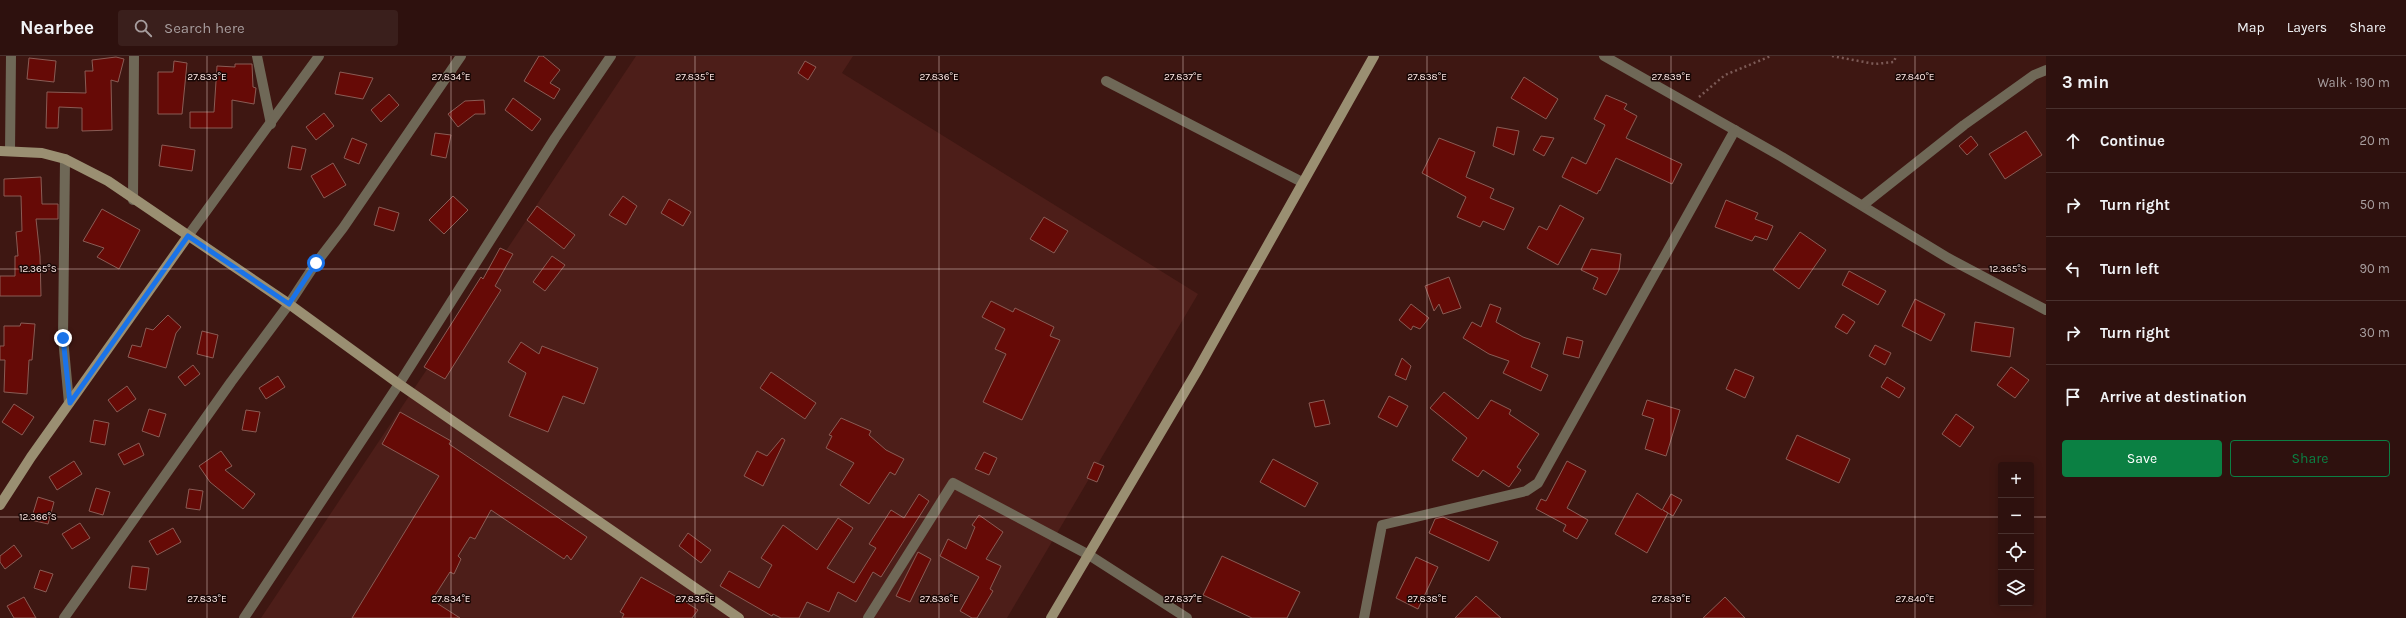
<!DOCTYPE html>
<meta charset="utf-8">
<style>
body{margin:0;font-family:Karla,sans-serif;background:#3a1f1c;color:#f1f3f6}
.controls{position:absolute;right:12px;bottom:12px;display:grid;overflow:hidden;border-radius:4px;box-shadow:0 2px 10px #0003}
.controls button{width:36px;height:36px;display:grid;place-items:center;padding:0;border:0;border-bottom:1px solid #49312e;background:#2e110e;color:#f1f3f6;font:20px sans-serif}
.stop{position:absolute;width:12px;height:12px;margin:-9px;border:3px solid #1a73e8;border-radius:50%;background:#fff}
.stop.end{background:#1a73e8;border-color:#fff;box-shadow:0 1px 4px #0008}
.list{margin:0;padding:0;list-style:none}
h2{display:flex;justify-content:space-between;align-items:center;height:52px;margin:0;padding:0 16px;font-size:17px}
h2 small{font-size:13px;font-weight:400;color:#a79d9e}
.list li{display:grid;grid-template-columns:26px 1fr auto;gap:12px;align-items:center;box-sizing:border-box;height:64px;padding:0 16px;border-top:1px solid #49312e}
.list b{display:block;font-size:15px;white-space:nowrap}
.list em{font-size:13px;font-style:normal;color:#a79d9e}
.actions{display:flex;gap:8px;padding:12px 16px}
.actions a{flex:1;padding:9px 0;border:1px solid #0b8043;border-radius:4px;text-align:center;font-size:14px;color:#0b8043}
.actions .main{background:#0b8043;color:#fff}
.icon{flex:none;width:22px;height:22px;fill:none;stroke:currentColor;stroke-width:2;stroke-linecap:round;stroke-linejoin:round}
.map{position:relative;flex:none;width:2046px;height:562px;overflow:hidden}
header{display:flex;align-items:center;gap:24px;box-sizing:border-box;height:56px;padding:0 20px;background:#2e110e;border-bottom:1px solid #49312e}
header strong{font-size:19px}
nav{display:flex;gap:22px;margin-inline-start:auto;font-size:14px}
.search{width:280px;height:36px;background:#3a1f1c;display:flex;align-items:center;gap:10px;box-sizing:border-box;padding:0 14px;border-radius:4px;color:#a79d9e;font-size:15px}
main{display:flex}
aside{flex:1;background:#2e110e}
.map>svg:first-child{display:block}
.built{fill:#4d1e19}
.building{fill:#660a06;stroke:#8a5c55}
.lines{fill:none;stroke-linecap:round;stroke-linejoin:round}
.path{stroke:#7c5a56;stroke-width:2.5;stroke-dasharray:2 3;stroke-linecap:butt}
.street{stroke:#6f6857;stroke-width:10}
.secondary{stroke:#9a8f72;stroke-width:10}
.route{stroke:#1a73e8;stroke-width:5}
.ticks{fill:none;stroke:#ffe8e5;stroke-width:1;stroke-opacity:0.45}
.ticks-label{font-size:10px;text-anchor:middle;fill:#ffe8e5;stroke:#190806;stroke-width:3;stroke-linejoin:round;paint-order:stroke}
</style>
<header>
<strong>Nearbee</strong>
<div class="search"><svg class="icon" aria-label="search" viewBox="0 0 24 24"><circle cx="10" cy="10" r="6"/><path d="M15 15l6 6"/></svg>Search here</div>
<nav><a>Map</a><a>Layers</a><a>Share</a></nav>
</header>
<main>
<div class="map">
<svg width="2046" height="562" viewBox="0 0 2046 562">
<rect width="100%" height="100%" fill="#3e1712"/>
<polygon class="built" points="636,0 853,0 842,17 1198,238 1007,562 261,562"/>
<g class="building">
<polygon points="539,0 543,0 560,14 550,27 560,33 554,43 524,25"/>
<polygon points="116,1 124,3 118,26 111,24 112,74 82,75 82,52 59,51 58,72 46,72 47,36 86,37 85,15 93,15 92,4"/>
<polygon points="29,2 56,5 54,26 27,23"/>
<polygon points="174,5 187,7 182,58 158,58 158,16 173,16"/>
<polygon points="805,5 816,11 808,24 798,17"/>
<polygon points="235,8 252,8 253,31 256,32 254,48 232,44 232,72 190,72 190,56 214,56 217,10 235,11"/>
<polygon points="340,16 373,22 363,43 335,38"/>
<polygon points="1524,21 1558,43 1546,63 1511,42"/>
<polygon points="389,38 399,49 381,66 371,54"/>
<polygon points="1606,39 1627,48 1624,53 1637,60 1626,82 1682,108 1672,128 1616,102 1600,135 1599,134 1597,138 1562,121 1572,101 1586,108 1605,69 1594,63"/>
<polygon points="513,42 541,63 532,75 505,54"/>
<polygon points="484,44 485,58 475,58 458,71 448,58 465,45"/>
<polygon points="324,57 334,70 316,84 306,71"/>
<polygon points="1497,71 1519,75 1514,99 1493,90"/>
<polygon points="2026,75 2042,99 2005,123 1989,98"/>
<polygon points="435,77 451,79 446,102 431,99"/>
<polygon points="1541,80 1554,82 1544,100 1533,94"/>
<polygon points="1971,80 1978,89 1967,99 1959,90"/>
<polygon points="352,82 367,88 359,108 344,102"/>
<polygon points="1439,82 1475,96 1466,121 1494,133 1490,142 1514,152 1504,174 1483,165 1480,171 1457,161 1466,141 1422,117"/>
<polygon points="162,89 195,94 192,115 159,110"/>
<polygon points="292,90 306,93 301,114 288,112"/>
<polygon points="333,107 346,129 324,142 311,120"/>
<polygon points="41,121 42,148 58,148 58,163 36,163 40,200 41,240 0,240 0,220 15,220 15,200 18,200 16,176 22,175 21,140 4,140 4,123"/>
<polygon points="453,140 468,154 444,178 429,164"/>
<polygon points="623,140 637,150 626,169 609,159"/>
<polygon points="669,143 691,156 683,170 661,157"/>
<polygon points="1726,144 1758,157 1755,163 1773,170 1767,184 1755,180 1752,185 1715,171"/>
<polygon points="1560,149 1584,162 1558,209 1527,192 1539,170 1547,174"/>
<polygon points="537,150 575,179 564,193 527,164"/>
<polygon points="379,151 399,157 394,175 374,169"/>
<polygon points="102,153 140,174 119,213 97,201 104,192 83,185"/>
<polygon points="1044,161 1068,175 1054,197 1030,183"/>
<polygon points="1800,176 1826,194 1799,233 1773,214"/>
<polygon points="500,192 513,198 495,230 501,234 445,323 424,311 481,221 483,223"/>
<polygon points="1591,193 1621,198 1619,214 1606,239 1593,233 1598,222 1581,214"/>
<polygon points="552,200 565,209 545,235 533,226"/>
<polygon points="1849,215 1886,235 1878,249 1842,229"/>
<polygon points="1449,221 1461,252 1443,258 1439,248 1434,255 1425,230"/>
<polygon points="1915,243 1945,258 1931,285 1902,270"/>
<polygon points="991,245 1013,256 1015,252 1054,271 1050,280 1060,284 1022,364 983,346 1006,298 995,293 1005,273 982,261"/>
<polygon points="1411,248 1429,262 1420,273 1413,270 1411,274 1399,264"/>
<polygon points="1490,248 1501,252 1496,266 1523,281 1540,287 1531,311 1548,319 1541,335 1503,317 1509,305 1489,298 1463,282 1472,266 1481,271"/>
<polygon points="1843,258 1855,266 1847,278 1835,271"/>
<polygon points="168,259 181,271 176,277 166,312 128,301 132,289 141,291 146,272 153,274"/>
<polygon points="1975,266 2014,272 2010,301 1971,295"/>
<polygon points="21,267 35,268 32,304 29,304 27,338 4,336 5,304 0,304 0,290 4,290 4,270 20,270"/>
<polygon points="202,275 218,279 213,302 197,298"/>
<polygon points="1567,281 1583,285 1579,302 1563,298"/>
<polygon points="521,286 539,298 542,290 598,312 584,348 563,340 548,376 509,360 526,317 508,306"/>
<polygon points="1875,289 1891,297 1885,309 1869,300"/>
<polygon points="1402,302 1411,310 1406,324 1395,319"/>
<polygon points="193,309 200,318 185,330 178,321"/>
<polygon points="2011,311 2029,324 2015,342 1997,329"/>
<polygon points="1735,313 1754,321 1745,342 1726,333"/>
<polygon points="771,316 816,347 805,363 760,332"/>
<polygon points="278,320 285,331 266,343 259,332"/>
<polygon points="1887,321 1905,332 1899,342 1881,331"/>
<polygon points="127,330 136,343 117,356 108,344"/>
<polygon points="1444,336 1478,363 1491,344 1511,354 1509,358 1539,378 1517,411 1521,414 1509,431 1483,414 1478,421 1452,404 1467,382 1430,352"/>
<polygon points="1389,340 1408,350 1397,371 1378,361"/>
<polygon points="1324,344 1330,368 1315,371 1309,347"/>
<polygon points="1647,344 1680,354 1666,400 1645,393 1654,363 1642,359"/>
<polygon points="14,348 34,361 22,379 2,366"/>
<polygon points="149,353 166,358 159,381 142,375"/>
<polygon points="246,354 260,356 256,376 242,374"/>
<polygon points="400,356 451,385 449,388 587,481 571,504 567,499 564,503 491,454 475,483 470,481 458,500 461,503 454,518 450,516 432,544 460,562 352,562 439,420 382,388"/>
<polygon points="1956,358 1974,371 1960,391 1942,378"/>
<polygon points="841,362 871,375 869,379 886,394 904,403 895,419 890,416 869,448 840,429 854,407 826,392 832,380 829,379"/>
<polygon points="94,364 109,367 105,389 90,386"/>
<polygon points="1797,379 1850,403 1839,427 1786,403"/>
<polygon points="782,382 785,384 763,430 744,420 757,395 767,400"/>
<polygon points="139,387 144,399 124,409 118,398"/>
<polygon points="221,395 232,410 225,414 255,438 243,453 210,426 199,410"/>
<polygon points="984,396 997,402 989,419 975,413"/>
<polygon points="1273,403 1318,427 1305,451 1260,426"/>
<polygon points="74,405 82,418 57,434 49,421"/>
<polygon points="1567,405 1586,415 1567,452 1588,464 1577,483 1563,475 1566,469 1536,453 1541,443 1546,445"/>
<polygon points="1094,406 1104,410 1097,426 1087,422"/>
<polygon points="96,432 110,436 103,459 89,455"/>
<polygon points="189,433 203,435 200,454 186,452"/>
<polygon points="1637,437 1662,454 1671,438 1682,444 1673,460 1663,454 1668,457 1647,497 1615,478"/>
<polygon points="919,438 929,445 881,521 873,516 856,546 838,536 829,556 807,546 799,562 781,562 773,558 772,560 720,530 729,515 759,532 772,509 761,502 783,469 817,494 838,462 853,472 827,512 854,527 876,492 869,488 891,454 904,462"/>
<polygon points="38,441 54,446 48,468 31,464"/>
<polygon points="979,459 1003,476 986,503 1001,510 990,533 993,535 977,562 972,562 960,555 979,521 940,500 948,483 966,493 975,471 972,469"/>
<polygon points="1443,461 1498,486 1489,505 1429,477 1435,463"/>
<polygon points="80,467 90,482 72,493 62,478"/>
<polygon points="173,472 181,486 157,499 149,485"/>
<polygon points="688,477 711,494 701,507 679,490"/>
<polygon points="14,489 22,500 5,513 0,506 0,500"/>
<polygon points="918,496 931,503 910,546 896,540"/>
<polygon points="1222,500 1300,536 1287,562 1252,562 1203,539"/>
<polygon points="1416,501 1438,511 1418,553 1396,542"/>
<polygon points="132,510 149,512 146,534 129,532"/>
<polygon points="40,514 53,518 46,536 34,532"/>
<polygon points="641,521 684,545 698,554 692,562 622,562 624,558 620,556"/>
<polygon points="1476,540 1501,562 1455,562"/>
<polygon points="24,541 36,562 14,562 7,550"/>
<polygon points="1725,541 1745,562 1703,562"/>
</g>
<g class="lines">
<g class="path">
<polyline points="1832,0 1875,8 1894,6 1896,0"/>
<polyline points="1699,41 1725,19 1771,0"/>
</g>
<g class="street">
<polyline points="257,0 271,68"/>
<polyline points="1604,0 1782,101 1948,202 2046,254"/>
<polyline points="1106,25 1302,126"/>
<polyline points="10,95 11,0"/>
<polyline points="65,103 63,282 69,347"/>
<polyline points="133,144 134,0"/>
<polyline points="1863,149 1964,69 2034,19 2046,14"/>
<polyline points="188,180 319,0"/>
<polyline points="64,562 231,326 289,248 316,207 343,172 461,0"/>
<polyline points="244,562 399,328 555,82 611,0"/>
<polyline points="868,562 953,427 1089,499 1187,562"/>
<polyline points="1364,562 1382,469 1526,435 1538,427 1735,74"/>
</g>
<g class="secondary">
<polyline points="0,95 42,97 65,103 108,125 289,248 399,328 739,562"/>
<polyline points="0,449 31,401 188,180"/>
<polyline points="1051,562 1197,315 1374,0"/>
</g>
</g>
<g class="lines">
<polyline class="route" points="63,282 70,347 188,180 289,248 316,207"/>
</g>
<path class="ticks" d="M207 0V562M451 0V562M695 0V562M939 0V562M1183 0V562M1427 0V562M1671 0V562M1915 0V562M0 213H2046M0 461H2001M2031 461H2046"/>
<g class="ticks-label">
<text x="207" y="24">27.833°E</text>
<text x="451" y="24">27.834°E</text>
<text x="695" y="24">27.835°E</text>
<text x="939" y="24">27.836°E</text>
<text x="1183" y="24">27.837°E</text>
<text x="1427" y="24">27.838°E</text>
<text x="1671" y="24">27.839°E</text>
<text x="1915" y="24">27.840°E</text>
<text x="38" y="216">12.365°S</text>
<text x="2008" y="216">12.365°S</text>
<text x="38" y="464">12.366°S</text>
<text x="207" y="546">27.833°E</text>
<text x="451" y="546">27.834°E</text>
<text x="695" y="546">27.835°E</text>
<text x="939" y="546">27.836°E</text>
<text x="1183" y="546">27.837°E</text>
<text x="1427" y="546">27.838°E</text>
<text x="1671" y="546">27.839°E</text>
<text x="1915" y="546">27.840°E</text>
</g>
</svg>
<div class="controls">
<button>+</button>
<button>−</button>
<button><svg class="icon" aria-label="locate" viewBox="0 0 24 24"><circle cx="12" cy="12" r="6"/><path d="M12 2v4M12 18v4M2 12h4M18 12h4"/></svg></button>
<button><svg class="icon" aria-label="layers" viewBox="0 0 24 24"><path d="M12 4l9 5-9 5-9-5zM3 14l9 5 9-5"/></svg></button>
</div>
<div class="stop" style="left:316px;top:207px"></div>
<div class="stop end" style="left:63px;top:282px"></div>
</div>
<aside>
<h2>3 min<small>Walk · 190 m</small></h2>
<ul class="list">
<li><svg class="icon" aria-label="ahead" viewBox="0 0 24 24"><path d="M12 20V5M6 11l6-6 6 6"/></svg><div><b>Continue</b></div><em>20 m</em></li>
<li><svg class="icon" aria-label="right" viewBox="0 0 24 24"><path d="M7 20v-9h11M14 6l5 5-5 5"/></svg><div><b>Turn right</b></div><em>50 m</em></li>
<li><svg class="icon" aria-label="left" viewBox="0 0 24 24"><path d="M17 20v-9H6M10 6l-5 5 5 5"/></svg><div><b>Turn left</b></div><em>90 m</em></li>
<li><svg class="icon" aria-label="right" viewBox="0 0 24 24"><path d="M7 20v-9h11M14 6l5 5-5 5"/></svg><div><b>Turn right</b></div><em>30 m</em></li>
<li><svg class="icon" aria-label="arrive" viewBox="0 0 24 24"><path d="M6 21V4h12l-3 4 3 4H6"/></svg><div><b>Arrive at destination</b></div></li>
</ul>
<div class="actions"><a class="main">Save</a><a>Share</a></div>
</aside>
</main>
